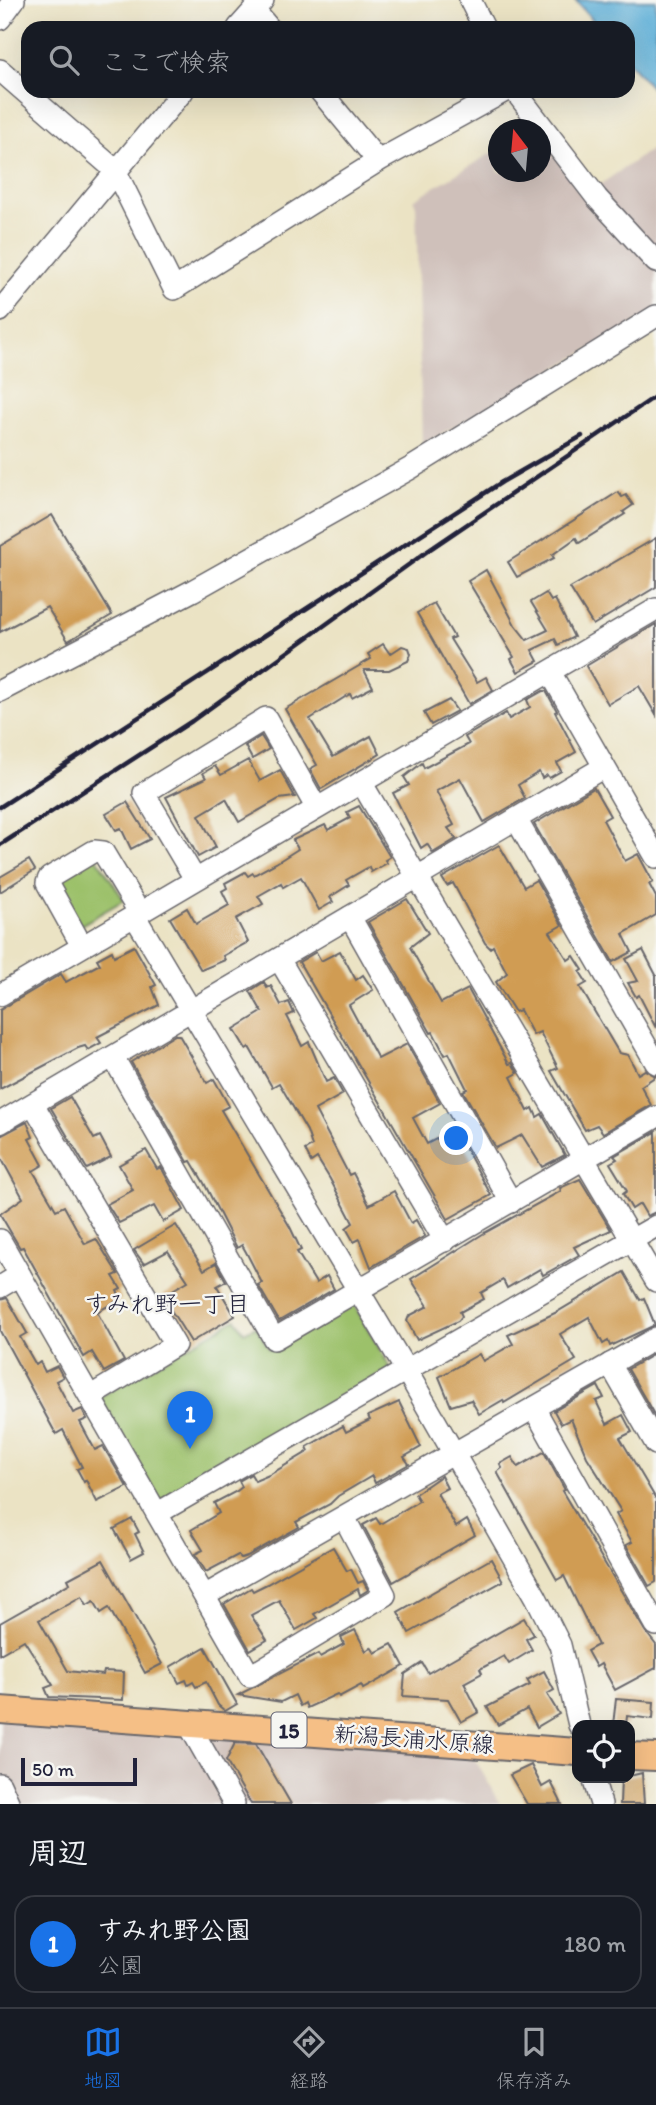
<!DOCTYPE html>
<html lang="ja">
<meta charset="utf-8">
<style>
body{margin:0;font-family:Itim,"Klee One",sans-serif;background:#20242c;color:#f1f3f6}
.controls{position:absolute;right:21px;bottom:21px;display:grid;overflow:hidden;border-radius:14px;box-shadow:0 7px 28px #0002}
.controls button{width:63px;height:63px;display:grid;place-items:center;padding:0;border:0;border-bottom:2px solid #363941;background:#171b24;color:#f1f3f6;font:35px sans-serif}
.compass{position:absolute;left:488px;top:119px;width:63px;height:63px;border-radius:50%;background:#171b24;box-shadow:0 7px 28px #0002;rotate:344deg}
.scale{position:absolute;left:21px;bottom:18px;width:116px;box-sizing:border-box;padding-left:7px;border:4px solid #22223b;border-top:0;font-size:19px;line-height:24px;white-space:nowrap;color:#22223b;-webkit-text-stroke:5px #f6f6f2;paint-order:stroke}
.you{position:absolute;left:457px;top:1139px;width:24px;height:24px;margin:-18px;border:5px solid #fff;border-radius:50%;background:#1a73e8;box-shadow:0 0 0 10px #1a73e833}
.badge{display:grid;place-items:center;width:46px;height:46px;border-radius:50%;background:#1a73e8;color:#fff;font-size:23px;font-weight:700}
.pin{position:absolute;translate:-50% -58px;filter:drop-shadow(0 2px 4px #0008)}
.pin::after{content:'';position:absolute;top:37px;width:24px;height:21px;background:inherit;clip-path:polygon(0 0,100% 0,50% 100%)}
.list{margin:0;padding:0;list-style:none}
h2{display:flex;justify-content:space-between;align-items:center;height:91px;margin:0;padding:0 28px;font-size:30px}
h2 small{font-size:23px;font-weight:400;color:#9ea1a6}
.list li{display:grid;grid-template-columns:46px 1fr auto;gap:21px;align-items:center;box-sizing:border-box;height:98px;margin:0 14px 14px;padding:0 14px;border:2px solid #363941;border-radius:21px}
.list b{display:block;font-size:26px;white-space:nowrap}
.list p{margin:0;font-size:23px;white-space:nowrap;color:#9ea1a6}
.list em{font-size:23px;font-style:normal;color:#9ea1a6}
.icon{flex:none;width:38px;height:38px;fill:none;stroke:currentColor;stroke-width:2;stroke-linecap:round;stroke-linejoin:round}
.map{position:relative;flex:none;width:656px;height:1804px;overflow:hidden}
.search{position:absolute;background:#171b24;box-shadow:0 7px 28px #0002;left:21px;right:21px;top:21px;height:77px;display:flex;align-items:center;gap:18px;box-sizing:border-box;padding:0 24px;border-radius:21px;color:#9ea1a6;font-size:26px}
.sheet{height:203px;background:#171b24}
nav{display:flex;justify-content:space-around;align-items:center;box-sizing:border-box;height:98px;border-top:2px solid #363941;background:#171b24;font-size:19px;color:#9ea1a6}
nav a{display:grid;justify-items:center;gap:4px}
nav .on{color:#1a73e8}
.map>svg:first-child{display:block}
.industrial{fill:#cfc0ba}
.green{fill:#9cc16b;stroke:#5f7253;stroke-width:2}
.water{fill:#5baed7;stroke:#3e6889;stroke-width:2}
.building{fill:#d09c53}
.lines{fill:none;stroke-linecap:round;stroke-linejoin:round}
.minor-casing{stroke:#68666b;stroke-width:24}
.major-casing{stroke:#68666b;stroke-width:30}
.minor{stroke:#fff;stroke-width:21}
.major{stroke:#f5bf86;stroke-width:26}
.rail{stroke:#22223b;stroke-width:4.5}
.labels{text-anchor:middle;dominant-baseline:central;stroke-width:5;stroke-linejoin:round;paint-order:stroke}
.shield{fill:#f6f6f2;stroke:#626272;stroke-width:2}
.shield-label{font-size:21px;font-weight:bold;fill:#22223b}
.street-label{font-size:23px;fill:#22223b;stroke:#f6f6f2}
.neighbourhood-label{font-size:24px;fill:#22223b;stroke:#f6f6f2}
</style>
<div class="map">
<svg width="656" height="1804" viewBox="0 0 656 1804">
<rect width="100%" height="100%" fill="#f6f6f2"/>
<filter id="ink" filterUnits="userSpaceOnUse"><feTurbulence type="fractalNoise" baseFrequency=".0143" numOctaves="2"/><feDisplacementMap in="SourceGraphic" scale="14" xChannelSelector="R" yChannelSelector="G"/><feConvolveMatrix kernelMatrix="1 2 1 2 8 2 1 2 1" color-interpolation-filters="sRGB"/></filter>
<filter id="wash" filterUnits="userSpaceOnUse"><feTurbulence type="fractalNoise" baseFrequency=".00686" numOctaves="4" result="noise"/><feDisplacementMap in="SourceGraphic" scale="28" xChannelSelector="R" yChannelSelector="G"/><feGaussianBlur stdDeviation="1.57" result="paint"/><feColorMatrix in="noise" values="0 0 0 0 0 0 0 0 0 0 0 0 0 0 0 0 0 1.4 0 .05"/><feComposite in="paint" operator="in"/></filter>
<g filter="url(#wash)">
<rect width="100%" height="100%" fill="#ebe3c4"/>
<g class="industrial">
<polygon points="541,139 585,195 656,146 656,311 422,445 416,205 413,200 498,149 498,172 540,172"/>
<polygon points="0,1704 472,1754 500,1804 0,1804"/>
</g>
<g class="green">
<polygon points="95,855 124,900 79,926 56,880"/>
<polygon points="352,1301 391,1369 160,1501 100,1397 236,1319 244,1332 256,1326 269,1349"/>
</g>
<polygon class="water" points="575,0 656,0 656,93 628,61 628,28 600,28"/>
<g id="blocks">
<g class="building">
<polygon points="618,492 622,497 626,495 633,505 623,512 625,514 579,543 576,538 552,555 554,558 517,577 508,562"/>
<polygon points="52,515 112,615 68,641 47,607 0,632 0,546"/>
<polygon points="656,538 656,587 593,625 570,588"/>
<polygon points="486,570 515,625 527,640 548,630 531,602 546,593 551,601 555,599 574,637 558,645 555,639 532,650 538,661 518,672 511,659 514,657 468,581"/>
<polygon points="434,603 454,637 450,639 477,682 486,677 493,690 469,704 417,613"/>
<polygon points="656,624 656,715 639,686 608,704 586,666"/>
<polygon points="383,644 390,654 402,646 409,648 411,654 408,661 389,670 364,670 373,687 352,698 350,694 310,719 333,757 371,736 380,754 321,789 310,769 317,765 285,709 371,659 368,654"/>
<polygon points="543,691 546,691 557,711 555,712 576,752 557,763 561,771 549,778 547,775 542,778 539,772 518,785 525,798 484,822 460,778 436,791 454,825 448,828 456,839 433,853 427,844 421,848 393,793 409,785 404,777 422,763 424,768 469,744 465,737 506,713 509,719 530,707 527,700"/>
<polygon points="449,700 457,711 431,725 424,713"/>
<polygon points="261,736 269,749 252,759 245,746"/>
<polygon points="248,760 260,781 280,770 295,797 279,799 239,822 226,799 199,815 216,847 198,857 166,797 206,778 203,773 215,766 221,775"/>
<polygon points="594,788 610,816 603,820 625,861 638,854 653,882 649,884 656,897 656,915 623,934 632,952 613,962 534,824"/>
<polygon points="127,802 150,839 131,849 121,828 116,830 106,814"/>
<polygon points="359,806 390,857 385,860 387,863 371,872 369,867 346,880 349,885 330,897 333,902 319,910 301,877 283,887 281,883 258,896 263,904 236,919 248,942 223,956 225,960 201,970 170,918 187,908 196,924 229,905 222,891 227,888 225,883 245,872 248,876 253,873 254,875 276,863 298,849 293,840 325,825 328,830 350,818 347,812"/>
<polygon points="499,845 524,887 536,880 562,925 550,932 568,960 574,956 583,970 580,972 587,983 580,987 619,1053 628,1055 638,1074 645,1070 656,1076 641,1086 651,1105 603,1133 597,1125 585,1130 551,1071 558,1068 540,1032 533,1035 520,1010 515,1012 496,982 507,973 493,946 490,948 485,943 453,883 447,886 442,878"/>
<polygon points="29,860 35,870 0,892 0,877"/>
<polygon points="407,899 428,933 410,947 441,1003 468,989 509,1064 512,1063 518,1073 511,1077 528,1111 533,1108 537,1117 542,1114 565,1155 542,1167 522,1135 496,1148 463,1091 467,1089 449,1053 445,1055 433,1032 431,1033 368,922"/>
<polygon points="134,946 156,985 152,987 159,1005 97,1037 101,1043 88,1050 85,1046 78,1048 0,1089 0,1010 61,974 66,982 100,964 97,959 112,951 114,956"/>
<polygon points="643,950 656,975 656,1028 639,995 636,997 628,983 638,981 626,959"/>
<polygon points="340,951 356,980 363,975 373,990 349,1005 378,1059 407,1044 440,1103 413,1118 427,1144 455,1129 491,1195 448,1219 299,962 316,952 321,961"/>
<polygon points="264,982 267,988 271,986 281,1005 289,1002 294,1013 287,1016 302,1046 309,1042 326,1082 334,1078 343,1094 315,1110 349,1175 353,1173 369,1205 394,1191 411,1223 416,1220 425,1236 371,1267 360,1239 354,1242 346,1228 353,1223 330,1179 317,1158 311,1162 305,1150 312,1146 307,1131 279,1083 272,1087 249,1047 246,1049 234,1029 262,1012 250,991"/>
<polygon points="175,1035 179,1035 207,1083 214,1079 229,1106 221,1110 290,1227 301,1250 297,1252 316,1283 327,1276 334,1289 279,1321 258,1285 262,1283 246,1252 242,1245 237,1248 204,1183 191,1161 188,1162 131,1062"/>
<polygon points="70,1097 94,1139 100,1136 111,1157 87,1169 51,1108"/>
<polygon points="27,1122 33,1137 29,1139 43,1165 33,1171 56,1210 64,1206 85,1244 96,1239 118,1274 113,1276 121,1289 117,1291 121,1299 97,1312 124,1361 104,1372 92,1352 84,1357 23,1247 20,1248 0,1214 23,1198 0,1156 0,1136"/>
<polygon points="656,1132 656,1212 647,1216 640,1204 632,1209 623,1194 627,1191 610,1163 617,1159 614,1156"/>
<polygon points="146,1150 157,1169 161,1167 184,1210 163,1222 154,1206 119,1223 107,1204 133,1190 119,1165"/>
<polygon points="580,1179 611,1230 574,1247 579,1255 543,1275 540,1269 507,1288 503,1280 481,1293 484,1299 460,1312 462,1316 458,1321 417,1340 407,1321 409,1316 428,1306 411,1279 486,1232 561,1191 560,1188"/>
<polygon points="176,1225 204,1270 216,1263 226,1281 217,1286 235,1316 191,1342 162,1296 188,1281 168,1251 144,1264 134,1250"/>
<polygon points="624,1272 640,1300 644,1298 655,1325 610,1346 608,1341 603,1344 589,1317 560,1334 576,1360 504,1403 503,1400 479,1414 471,1400 451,1406 439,1377 479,1354 483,1361 513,1344 508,1335 557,1312"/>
<polygon points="7,1298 27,1333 20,1337 36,1365 40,1362 45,1372 57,1366 63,1377 56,1381 73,1413 82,1409 87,1419 80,1422 95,1450 103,1446 127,1487 97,1502 86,1480 84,1482 77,1469 82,1467 63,1430 56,1434 0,1331 0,1300"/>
<polygon points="656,1353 656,1418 628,1369"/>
<polygon points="598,1386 604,1398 596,1401 607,1424 623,1415 632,1432 620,1438 656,1499 656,1582 649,1586 626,1545 632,1542 616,1514 621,1511 587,1457 571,1419 561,1424 554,1411"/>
<polygon points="399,1402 421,1447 404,1457 409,1464 375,1483 372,1476 338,1496 330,1504 296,1522 299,1527 247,1556 241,1558 238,1555 206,1572 195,1554 203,1550 191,1530 219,1513 214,1503 237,1491 242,1487 239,1481 251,1474 255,1481 269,1475 309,1451 307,1447 343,1426 346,1432 370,1420 368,1416"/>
<polygon points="544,1452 565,1490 562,1491 645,1631 656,1645 656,1668 615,1690 601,1664 596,1667 587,1651 598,1645 564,1576 557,1580 497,1472 502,1468 500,1464 512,1457 518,1467"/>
<polygon points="441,1476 447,1488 437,1493 456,1527 467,1520 475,1535 393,1582 363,1525 376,1518 380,1524 419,1501 415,1494"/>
<polygon points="132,1519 139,1532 135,1534 144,1552 131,1559 114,1529"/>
<polygon points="333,1547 347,1571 351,1569 358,1583 363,1581 368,1590 360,1595 358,1589 314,1614 317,1618 296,1630 279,1600 251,1615 267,1640 250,1650 224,1604 251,1588 253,1591 267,1584"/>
<polygon points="491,1559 503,1581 409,1633 398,1612"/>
<polygon points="103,1560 162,1664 145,1673 109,1608 101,1613 94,1601 87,1605 82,1596 39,1620 68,1671 103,1675 104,1671 124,1672 123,1700 49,1697 45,1688 53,1685 24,1640 0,1654 0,1623 70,1583 68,1579"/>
<polygon points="524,1618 534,1635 526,1639 532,1650 509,1664 504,1656 480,1669 482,1673 464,1683 479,1712 461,1722 448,1699 403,1696 405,1674 422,1663 428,1673"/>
<polygon points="355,1630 366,1651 371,1647 375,1653 392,1644 404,1666 363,1689 361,1685 339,1697 337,1694 307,1708 305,1703 300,1706 295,1695 281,1702 238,1695 318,1654 320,1657 344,1644 341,1637"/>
<polygon points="205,1647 237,1704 225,1711 218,1705 206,1682 196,1687 193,1682 188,1685 186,1680 179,1683 170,1667"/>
<polygon points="544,1671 554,1690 547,1694 559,1714 537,1727 527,1709 498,1725 487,1707 530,1685 527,1680"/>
<polygon points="616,1699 654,1702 653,1719 627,1716 626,1725 613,1725"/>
<polygon points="235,1743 256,1744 291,1804 251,1804 226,1761"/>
<polygon points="531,1765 542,1787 551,1782 562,1804 527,1804 510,1775"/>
<polygon points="642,1773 644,1804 620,1804 621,1778"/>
</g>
</g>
</g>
<g filter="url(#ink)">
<use href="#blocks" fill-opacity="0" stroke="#68666b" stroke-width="2"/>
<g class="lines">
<defs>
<g id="minor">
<polyline points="470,0 484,28"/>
<polyline points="254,10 269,28"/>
<polyline points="0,19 14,0"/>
<polyline points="238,28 263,0"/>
<polyline points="0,70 115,170 174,289 378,161"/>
<polyline points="320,91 378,161 505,91"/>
<polyline points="515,91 597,198 656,262"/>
<polyline points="0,311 183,91"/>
<polyline points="550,672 656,857"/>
<polyline points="0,691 192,591 411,468 656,316"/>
<polyline points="361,782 656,1281"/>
<polyline points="516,819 656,1063"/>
<polyline points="195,879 144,793 266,718 316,807"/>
<polyline points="134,915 406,1370 536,1597 560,1645 579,1725"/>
<polyline points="350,917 511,1202"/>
<polyline points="82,946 47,883 49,878 94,851 103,852 139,912"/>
<polyline points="279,959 445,1241"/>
<polyline points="0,995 656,609"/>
<polyline points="113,1057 274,1339 656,1117"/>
<polyline points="33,1104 175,1345 91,1396"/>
<polyline points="0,1123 604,767"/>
<polyline points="0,1240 250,1676 385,1595 344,1517"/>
<polyline points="0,1287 20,1275"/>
<polyline points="610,1364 656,1444"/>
<polyline points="534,1408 656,1625"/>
<polyline points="158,1513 656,1226"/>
<polyline points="206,1595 656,1338"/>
<polyline points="188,1723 234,1804"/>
<polyline points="593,1778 601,1804"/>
<polyline points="0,1784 9,1804"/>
</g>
<g id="major">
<polyline points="0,1710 577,1752"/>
<polyline points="630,1756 656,1757"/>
</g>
</defs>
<use href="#minor" class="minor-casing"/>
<use href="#major" class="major-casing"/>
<use href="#minor" class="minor"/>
<use href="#major" class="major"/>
<g class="rail">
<polyline points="0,807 502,482 582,436"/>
<polyline points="0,845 192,721 429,550 656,396"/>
</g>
</g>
</g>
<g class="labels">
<rect class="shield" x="271.5" y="1712.5" width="35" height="35" rx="5"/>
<g class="shield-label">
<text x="289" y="1730">15</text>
</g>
<g class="street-label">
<text transform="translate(414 1739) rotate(4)">新潟長浦水原線</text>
</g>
<g class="neighbourhood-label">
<text x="167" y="1303">すみれ野一丁目</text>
</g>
</g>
</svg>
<div class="controls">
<button><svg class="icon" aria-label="locate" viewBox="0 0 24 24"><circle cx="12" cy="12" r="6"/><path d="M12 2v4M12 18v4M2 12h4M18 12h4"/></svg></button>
</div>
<svg class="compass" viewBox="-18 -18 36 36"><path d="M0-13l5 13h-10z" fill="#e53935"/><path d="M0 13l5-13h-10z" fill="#9ea1a6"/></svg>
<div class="scale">50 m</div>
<div class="you"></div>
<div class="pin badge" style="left:190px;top:1449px">1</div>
<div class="search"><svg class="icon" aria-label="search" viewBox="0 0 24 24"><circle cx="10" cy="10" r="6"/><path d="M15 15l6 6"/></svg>ここで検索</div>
</div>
<section class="sheet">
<h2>周辺<small></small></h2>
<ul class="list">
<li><span class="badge">1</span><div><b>すみれ野公園</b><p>公園</p></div><em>180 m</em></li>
</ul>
</section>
<nav>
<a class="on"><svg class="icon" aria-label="map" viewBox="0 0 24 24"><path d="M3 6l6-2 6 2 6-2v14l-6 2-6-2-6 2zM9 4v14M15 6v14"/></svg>地図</a>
<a><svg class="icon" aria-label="directions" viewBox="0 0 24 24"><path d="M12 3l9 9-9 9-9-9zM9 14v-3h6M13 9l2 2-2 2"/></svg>経路</a>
<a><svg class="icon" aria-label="saved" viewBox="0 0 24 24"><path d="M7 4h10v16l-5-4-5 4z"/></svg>保存済み</a>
</nav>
